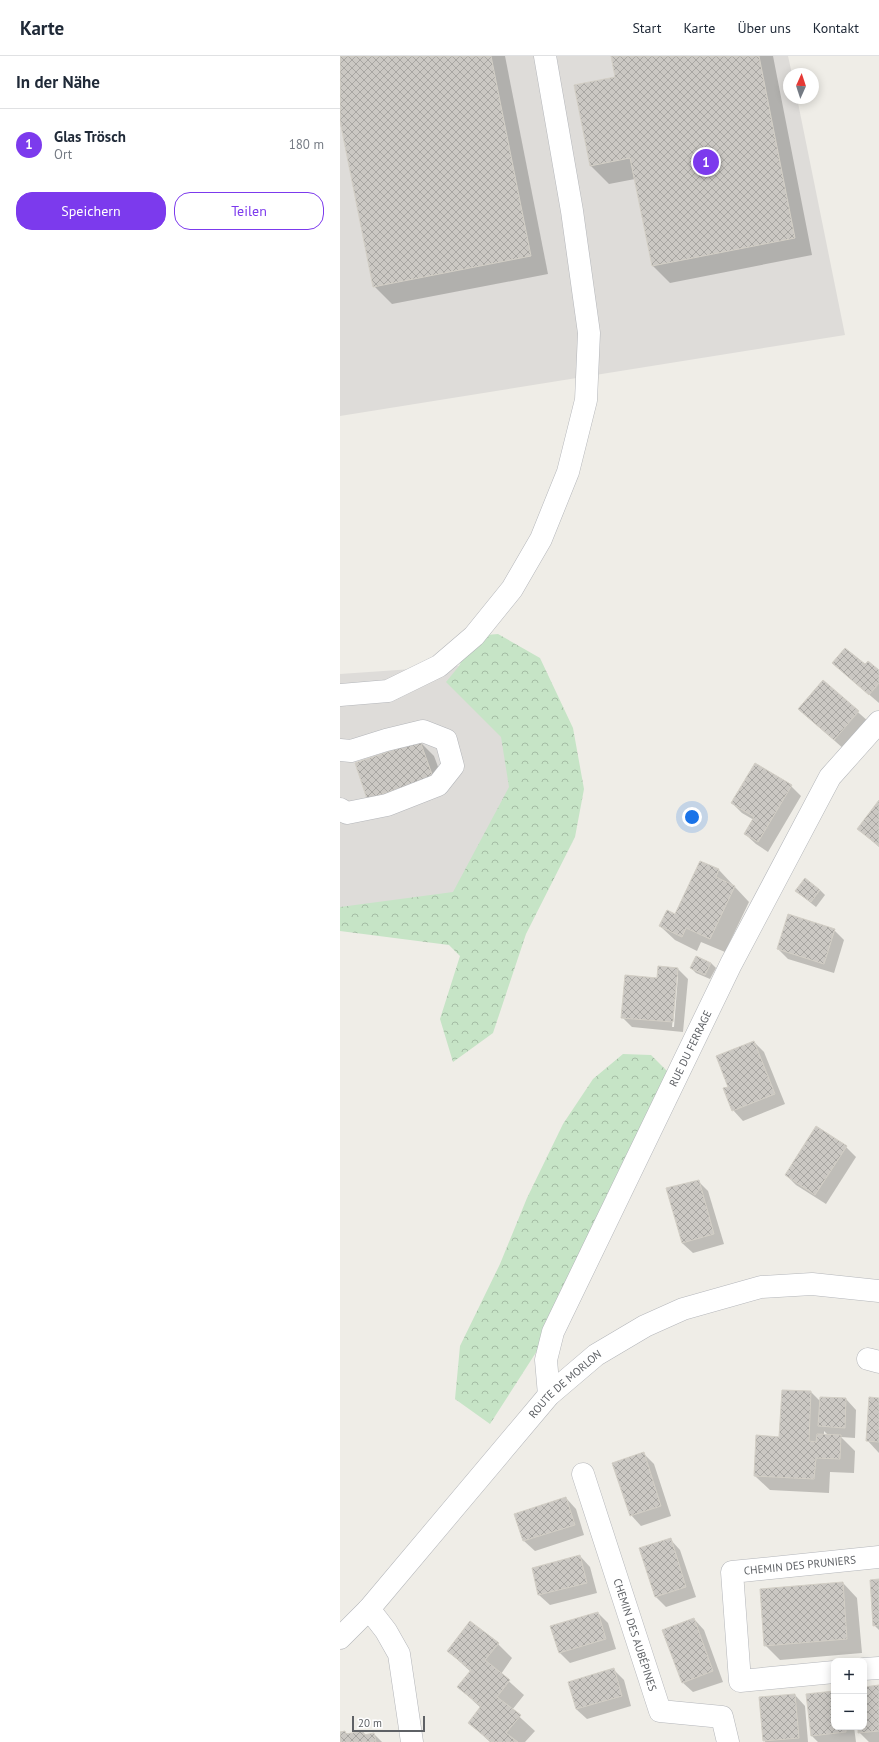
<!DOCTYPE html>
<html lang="de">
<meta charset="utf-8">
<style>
body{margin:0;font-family:"PT Sans",sans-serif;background:#f2f2f3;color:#1f2937}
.controls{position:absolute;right:12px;bottom:12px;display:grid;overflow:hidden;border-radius:8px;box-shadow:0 2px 10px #0003}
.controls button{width:36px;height:36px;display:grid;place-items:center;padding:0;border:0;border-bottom:1px solid #e0e1e3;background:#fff;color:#1f2937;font:20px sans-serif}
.compass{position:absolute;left:443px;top:12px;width:36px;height:36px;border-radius:50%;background:#fff;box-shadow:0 2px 10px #0003;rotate:3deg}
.scale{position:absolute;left:12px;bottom:10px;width:73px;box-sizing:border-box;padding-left:4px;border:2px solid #5e6165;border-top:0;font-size:11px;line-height:14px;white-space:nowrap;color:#5e6165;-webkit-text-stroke:3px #fff;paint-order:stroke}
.you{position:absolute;left:352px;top:761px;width:14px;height:14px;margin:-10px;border:3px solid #fff;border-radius:50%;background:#1a73e8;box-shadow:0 0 0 6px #1a73e833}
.badge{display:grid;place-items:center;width:26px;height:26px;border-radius:50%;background:#7c3aed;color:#fff;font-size:13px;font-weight:700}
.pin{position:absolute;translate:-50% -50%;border:2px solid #fff;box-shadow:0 1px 4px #0006}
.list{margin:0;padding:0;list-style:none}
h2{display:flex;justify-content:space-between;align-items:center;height:52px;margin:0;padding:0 16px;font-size:17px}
h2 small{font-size:13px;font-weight:400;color:#747a83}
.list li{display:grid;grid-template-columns:26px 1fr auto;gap:12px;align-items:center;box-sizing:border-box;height:72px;padding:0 16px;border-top:1px solid #e0e1e3}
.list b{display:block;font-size:15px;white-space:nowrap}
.list p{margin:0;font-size:13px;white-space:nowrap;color:#747a83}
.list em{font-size:13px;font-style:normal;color:#747a83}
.actions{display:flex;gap:8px;padding:12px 16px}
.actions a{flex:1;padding:9px 0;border:1px solid #7c3aed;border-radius:16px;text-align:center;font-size:14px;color:#7c3aed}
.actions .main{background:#7c3aed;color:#fff}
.map{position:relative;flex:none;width:539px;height:1686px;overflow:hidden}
header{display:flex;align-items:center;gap:24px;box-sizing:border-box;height:56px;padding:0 20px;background:#fff;border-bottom:1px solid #e0e1e3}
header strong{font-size:19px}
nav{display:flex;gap:22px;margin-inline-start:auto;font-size:14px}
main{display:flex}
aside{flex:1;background:#fff}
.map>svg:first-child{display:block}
.industrial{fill:#dedcd9}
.forest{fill:url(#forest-crowns)}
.shadow{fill:#0003;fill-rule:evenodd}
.building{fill:url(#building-cross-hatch);stroke:#d3cfc6}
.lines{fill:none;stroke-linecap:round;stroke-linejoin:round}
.minor-casing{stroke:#b4b6ba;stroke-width:23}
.minor{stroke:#fff;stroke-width:22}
.labels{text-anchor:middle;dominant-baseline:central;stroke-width:3;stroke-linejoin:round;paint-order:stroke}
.street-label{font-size:11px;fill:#5e6165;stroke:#fff}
</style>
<header>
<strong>Karte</strong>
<nav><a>Start</a><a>Karte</a><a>Über uns</a><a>Kontakt</a></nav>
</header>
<main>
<aside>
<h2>In der Nähe<small></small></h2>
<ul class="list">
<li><span class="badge">1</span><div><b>Glas Trösch</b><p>Ort</p></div><em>180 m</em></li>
</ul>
<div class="actions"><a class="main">Speichern</a><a>Teilen</a></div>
</aside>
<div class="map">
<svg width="539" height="1686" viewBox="0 0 539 1686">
<defs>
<pattern id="forest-crowns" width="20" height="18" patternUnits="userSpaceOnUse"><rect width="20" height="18" fill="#c6e4c6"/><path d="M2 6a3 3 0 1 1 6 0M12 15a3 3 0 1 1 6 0" fill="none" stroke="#a4bca4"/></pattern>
<pattern id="building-cross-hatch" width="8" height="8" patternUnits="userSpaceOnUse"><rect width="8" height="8" fill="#cbc8c3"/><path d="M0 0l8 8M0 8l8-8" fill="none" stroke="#a8a6a2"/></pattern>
</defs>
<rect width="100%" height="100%" fill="#efede7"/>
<g class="industrial">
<polygon points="0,0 448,0 452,18 449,18 449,42 457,42 505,279 0,360"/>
<polygon points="174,606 214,720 132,863 0,861 0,618"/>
</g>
<g class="forest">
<polygon points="158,578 200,602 233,672 244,733 235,781 186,878 153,977 113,1006 100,963 120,900 109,889 0,875 0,851 113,836 169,731 161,681 106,626 119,610 134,580"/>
<polygon points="283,998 311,999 328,1016 222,1256 150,1368 115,1343 120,1290 160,1208 187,1142 223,1068 253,1023"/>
</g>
<g class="shadow">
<polygon points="0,0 165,0 208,218 52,248 34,230 0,60"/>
<polygon points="272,0 433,0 472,199 330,227 312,209 295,123 269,128 251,110 276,22"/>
<polygon points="525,609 539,615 539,647 504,617"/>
<polygon points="483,625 529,666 505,694 459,653"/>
<polygon points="80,686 94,700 107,735 28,743"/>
<polygon points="451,730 461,740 428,796 416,788 405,778 414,764 402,757 392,747"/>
<polygon points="539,745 539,791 518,773"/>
<polygon points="361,806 379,814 409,846 385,896 361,886 357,895 335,884 320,870 336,859"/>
<polygon points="480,834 485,839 476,851 462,840"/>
<polygon points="494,874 504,884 494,917 448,903 438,893"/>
<polygon points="371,907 376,912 370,923 356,917 351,912"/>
<path d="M338 913 348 923 343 976 292 971 282 961 318 923ZM336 920H338L334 971H332Z"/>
<polygon points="414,986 424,996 445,1048 403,1065 393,1054 389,1031"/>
<polygon points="506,1091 516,1101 486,1148 456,1129 446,1119"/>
<polygon points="358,1125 368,1135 384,1188 353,1197 342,1187"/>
<path d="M442 1335 471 1336 481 1346V1342L506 1343 516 1354 515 1382 501 1381 515 1395 514 1417 490 1416 489 1437 430 1434 415 1420 440 1382ZM484 1375 489 1380 484 1379Z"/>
<polygon points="539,1343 539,1397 527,1384"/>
<polygon points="304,1398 314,1408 331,1460 301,1470 291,1459"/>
<polygon points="226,1442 236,1453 244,1479 195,1495 184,1485 176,1458"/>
<polygon points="330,1483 340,1494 356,1541 326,1551 316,1541"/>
<polygon points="240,1500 250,1511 257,1537 210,1549 199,1539"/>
<polygon points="539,1524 539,1574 534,1569"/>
<polygon points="503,1527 517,1542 522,1597 440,1604 425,1589"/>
<polygon points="258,1557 268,1567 276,1593 230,1607 220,1597"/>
<polygon points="354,1563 364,1574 383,1626 353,1636 342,1626"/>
<polygon points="158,1588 172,1602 161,1618 184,1639 172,1654 195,1675 185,1686 150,1686 129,1667 141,1652 118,1631 131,1616 108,1595"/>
<polygon points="273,1613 284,1624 291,1650 247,1663 236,1653"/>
<polygon points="539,1630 539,1686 529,1686 519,1676 519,1671 524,1671 524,1632"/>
<polygon points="494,1636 494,1671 514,1671 516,1686 478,1686 472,1680"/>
<polygon points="455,1639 465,1650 468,1686 425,1686 420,1642"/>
<polygon points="5,1676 8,1678 23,1676 26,1679 34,1678 42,1686 0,1686 0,1677"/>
</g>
<g class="building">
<polygon points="0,0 151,0 191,200 33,231 0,65"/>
<polygon points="271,0 419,0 455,182 312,210 290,102 250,110 234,29 275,21"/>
<polygon points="505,592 525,608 528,605 539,614 539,627 529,639 492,607"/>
<polygon points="483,624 519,655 494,684 458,653"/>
<polygon points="80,685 93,721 27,743 15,707"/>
<polygon points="415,707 452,729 418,786 404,778 414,761 391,747"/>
<polygon points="539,744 539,790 517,773"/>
<polygon points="360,805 379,813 376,821 395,830 370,883 346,872 342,881 319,870 327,854 335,858"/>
<polygon points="465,822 480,834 471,846 455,835"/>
<polygon points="448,858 495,873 484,908 437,893"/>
<polygon points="356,900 371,907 365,919 350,912"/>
<polygon points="318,910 338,912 333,966 281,962 285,919 317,922"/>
<polygon points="414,985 435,1038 392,1055 383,1032 388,1031 376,1000"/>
<polygon points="476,1070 507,1090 475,1139 445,1119"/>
<polygon points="359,1124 374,1178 342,1187 326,1132"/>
<polygon points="442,1334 471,1335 469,1385 476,1386 477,1378 501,1379 500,1403 476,1402 474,1423 414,1420 416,1379 439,1381"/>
<polygon points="480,1341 506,1342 505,1372 478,1370"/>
<polygon points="529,1341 539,1342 539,1386 526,1385"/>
<polygon points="304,1396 321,1450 290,1460 272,1407"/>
<polygon points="226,1441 235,1469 183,1485 174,1458"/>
<polygon points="331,1482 346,1531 315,1541 299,1492"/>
<polygon points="240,1499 247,1527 198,1539 192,1512"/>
<polygon points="539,1523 539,1569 533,1570 530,1524"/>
<polygon points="503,1526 507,1583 424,1590 420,1533"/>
<polygon points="258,1556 266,1583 219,1597 210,1570"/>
<polygon points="354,1562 373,1615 342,1627 322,1574"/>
<polygon points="130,1565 159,1587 145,1604 170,1624 157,1641 181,1659 166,1677 178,1686 152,1686 128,1667 141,1650 117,1631 131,1614 107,1595"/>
<polygon points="274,1612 282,1640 236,1653 228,1626"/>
<polygon points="539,1629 539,1675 518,1677 518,1671 524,1671 524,1631"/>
<polygon points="494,1635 494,1671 506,1671 506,1676 471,1680 466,1638"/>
<polygon points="455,1638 459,1682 423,1685 419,1641"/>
<polygon points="5,1675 6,1678 23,1675 24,1679 34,1677 36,1686 0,1686 0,1676"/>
</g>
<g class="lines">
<defs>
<g id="minor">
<polyline points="0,639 48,635 99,610 134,580 172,533 201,483 228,416 246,344 249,277 232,155 205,0"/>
<polyline points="0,694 11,695 46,684 83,675 106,684 113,710 98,729 47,749 7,757 0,753"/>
<polyline points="528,1303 539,1306"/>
<path id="s1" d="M209 1339 206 1304 213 1276 391 908 490 721 539 666"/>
<path id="s2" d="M243 1418 320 1655 382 1661 388 1686"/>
<polyline points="29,1553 46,1575 59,1598 72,1686"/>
<path id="s3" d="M0 1582 29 1553 209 1339 256 1299 305 1270 343 1253 421 1231 472 1228 539 1235"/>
<polyline points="524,1613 539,1612"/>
<path id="s4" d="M494 1616 400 1625 392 1516 539 1501"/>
</g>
</defs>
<use href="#minor" class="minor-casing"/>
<use href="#minor" class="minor"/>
</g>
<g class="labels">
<g class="street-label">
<text stroke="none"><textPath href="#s1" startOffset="379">RUE DU FERRAGE</textPath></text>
<text stroke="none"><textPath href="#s3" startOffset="340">ROUTE DE MORLON</textPath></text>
<text stroke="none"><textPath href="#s4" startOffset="272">CHEMIN DES PRUNIERS</textPath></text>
<text stroke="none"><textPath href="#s2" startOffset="169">CHEMIN DES AUBÉPINES</textPath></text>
</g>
</g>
</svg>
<div class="controls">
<button>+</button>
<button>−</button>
</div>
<svg class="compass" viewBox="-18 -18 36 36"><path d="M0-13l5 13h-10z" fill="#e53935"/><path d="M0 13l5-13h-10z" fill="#747a83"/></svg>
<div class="scale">20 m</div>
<div class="you"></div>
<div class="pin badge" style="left:366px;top:106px">1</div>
</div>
</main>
